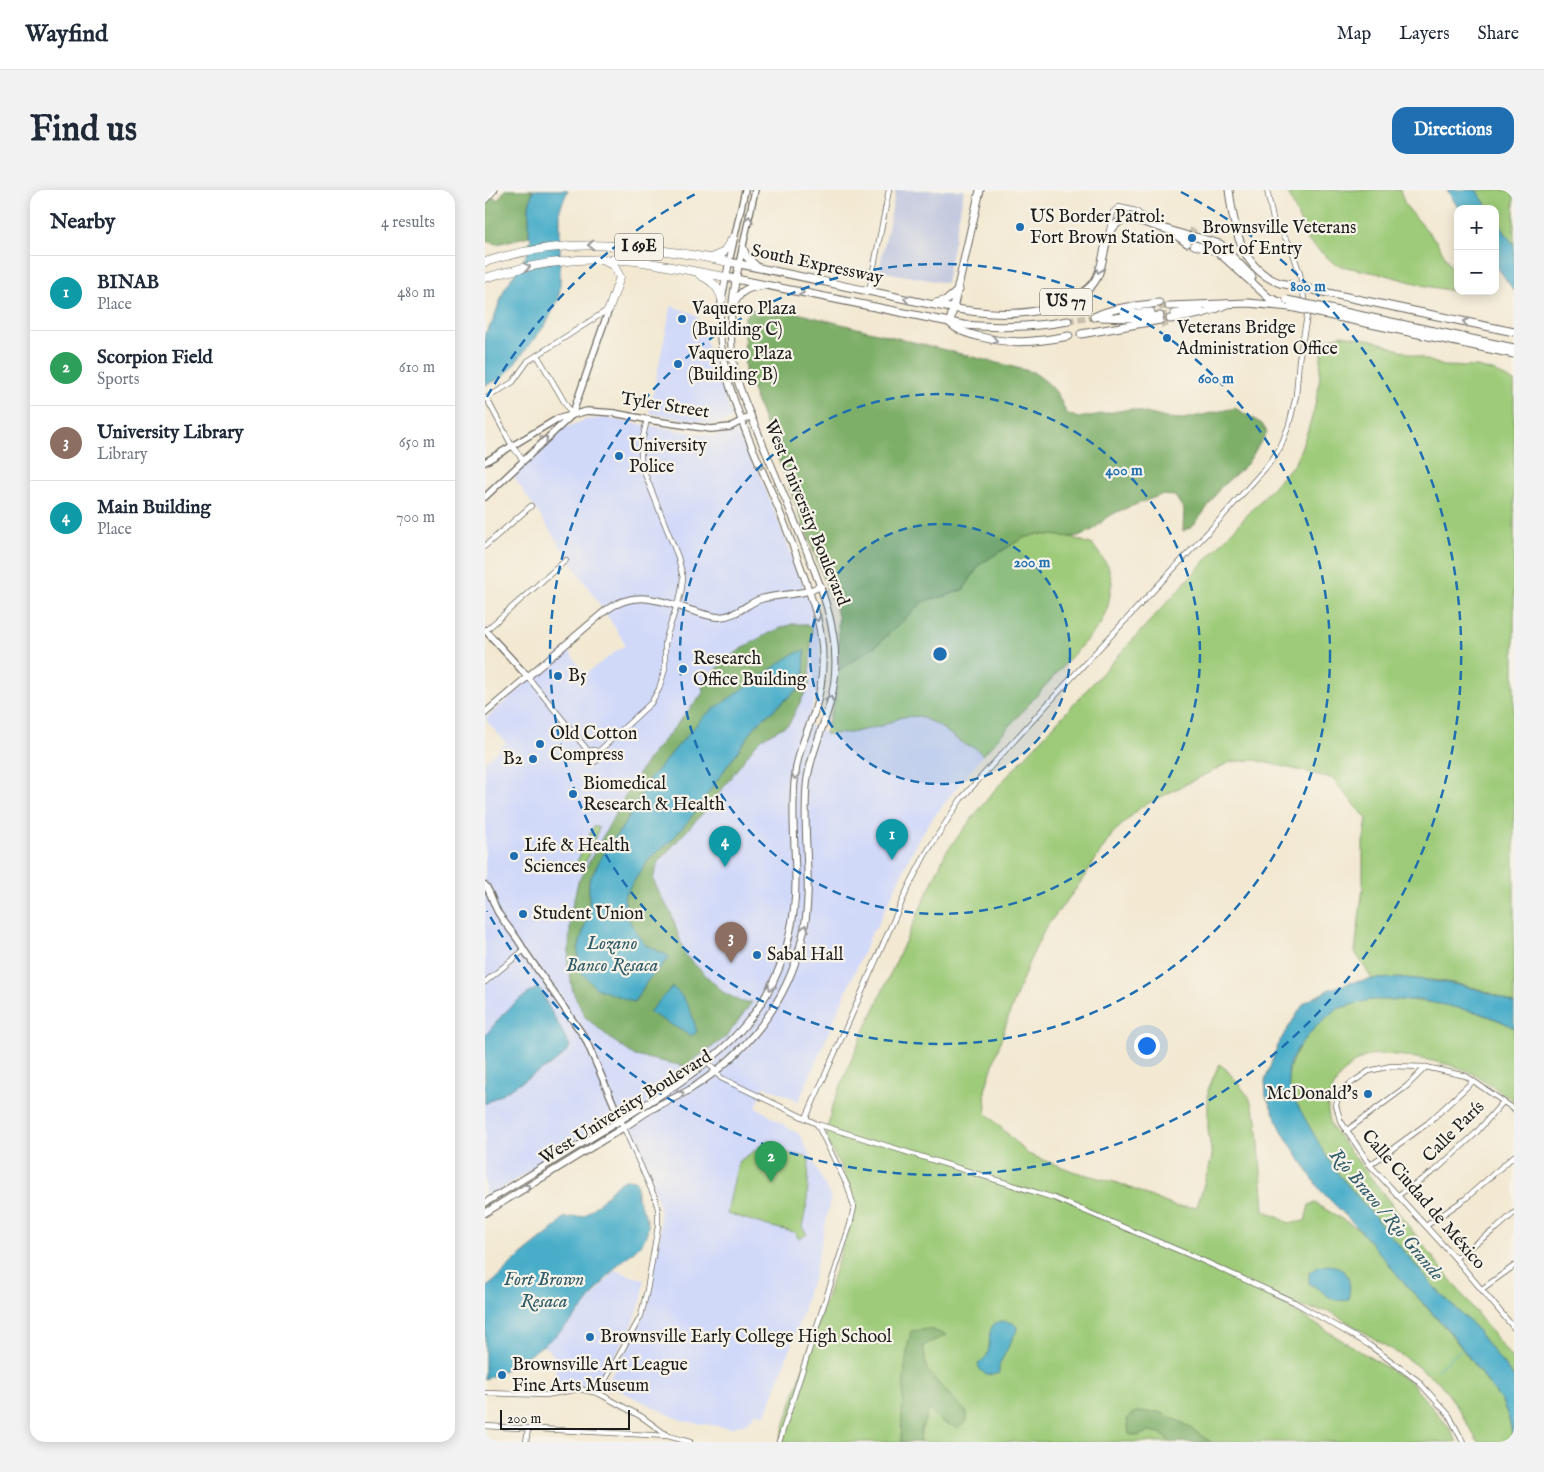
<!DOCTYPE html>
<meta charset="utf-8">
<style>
body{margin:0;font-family:"IM FELL English",serif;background:#f2f2f3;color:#1f2937}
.controls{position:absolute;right:15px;top:15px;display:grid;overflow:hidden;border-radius:10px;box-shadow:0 2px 12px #0003}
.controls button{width:45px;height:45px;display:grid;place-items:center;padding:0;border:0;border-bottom:1px solid #e0e1e3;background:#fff;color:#1f2937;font:25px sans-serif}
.scale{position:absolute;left:15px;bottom:12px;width:130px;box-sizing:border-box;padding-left:5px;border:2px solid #1c1c1c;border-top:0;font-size:14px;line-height:18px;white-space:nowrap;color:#1c1c1c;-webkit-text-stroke:4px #f7f3e8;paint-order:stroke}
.you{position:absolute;left:661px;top:855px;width:18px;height:18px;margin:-12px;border:4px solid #fff;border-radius:50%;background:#1a73e8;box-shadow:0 0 0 8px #1a73e833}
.badge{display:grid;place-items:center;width:32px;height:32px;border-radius:50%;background:#1f6fb2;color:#fff;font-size:16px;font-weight:700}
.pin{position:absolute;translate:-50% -41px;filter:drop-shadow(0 1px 2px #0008)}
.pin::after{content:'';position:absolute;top:26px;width:18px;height:15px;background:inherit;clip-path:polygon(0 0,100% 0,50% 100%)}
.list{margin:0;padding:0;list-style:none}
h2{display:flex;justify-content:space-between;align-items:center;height:65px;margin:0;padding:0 20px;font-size:21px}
h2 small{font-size:16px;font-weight:400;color:#747a83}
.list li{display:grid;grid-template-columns:32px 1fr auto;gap:15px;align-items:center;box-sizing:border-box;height:75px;padding:0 20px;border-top:1px solid #e0e1e3}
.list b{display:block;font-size:19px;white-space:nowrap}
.list p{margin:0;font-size:16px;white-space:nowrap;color:#747a83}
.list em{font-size:16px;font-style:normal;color:#747a83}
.map{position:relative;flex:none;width:1029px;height:1252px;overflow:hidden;border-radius:15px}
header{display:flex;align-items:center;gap:30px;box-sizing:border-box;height:70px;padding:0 25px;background:#fff;border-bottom:1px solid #e0e1e3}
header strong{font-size:24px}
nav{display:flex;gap:28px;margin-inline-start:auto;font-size:18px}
.intro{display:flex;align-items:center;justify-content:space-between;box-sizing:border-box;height:120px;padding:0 30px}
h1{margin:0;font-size:35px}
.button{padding:12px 22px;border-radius:15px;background:#1f6fb2;color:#fff;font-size:18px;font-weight:700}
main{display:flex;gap:30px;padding:0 30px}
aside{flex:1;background:#fff;border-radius:15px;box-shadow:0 2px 12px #0003}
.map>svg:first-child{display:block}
.built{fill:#d1d9f9}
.industrial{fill:#bbc3de}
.green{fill:#9ecb79;stroke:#5d744a}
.forest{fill:#7eaf69;stroke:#4d6642;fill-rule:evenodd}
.water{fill:#4aadc9;stroke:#336472}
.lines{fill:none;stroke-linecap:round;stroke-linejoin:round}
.stream{stroke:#4aadc9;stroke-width:1}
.trunk-tunnel{stroke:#c8c0ae;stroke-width:7;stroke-dasharray:7 3.5;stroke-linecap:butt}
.minor-casing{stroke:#67645c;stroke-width:6}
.tertiary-casing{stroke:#67645c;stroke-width:8}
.secondary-casing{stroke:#67645c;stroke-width:8}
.trunk-casing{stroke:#67645c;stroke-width:9}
.motorway-casing{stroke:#67645c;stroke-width:9}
.minor{stroke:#fff;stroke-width:4.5}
.tertiary{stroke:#fff;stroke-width:5.5}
.secondary{stroke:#fff;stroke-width:6}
.trunk{stroke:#fff;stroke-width:7}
.motorway{stroke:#fff;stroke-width:8}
.trunk-bridge-casing{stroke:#67645c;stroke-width:9;stroke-linecap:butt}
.trunk-bridge{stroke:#fff;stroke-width:7}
.oneway{stroke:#999}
.ring{fill:none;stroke:#1f6fb2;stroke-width:2.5;stroke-dasharray:9 6}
.poi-dot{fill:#1f6fb2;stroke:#f7f3e8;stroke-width:2}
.labels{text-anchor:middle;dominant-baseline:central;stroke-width:4.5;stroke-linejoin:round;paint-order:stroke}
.shield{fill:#f7f3e8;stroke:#5e5c59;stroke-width:1}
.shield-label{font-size:16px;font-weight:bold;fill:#1c1c1c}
.poi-label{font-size:18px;fill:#1c1c1c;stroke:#f7f3e8;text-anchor:start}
.street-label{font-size:18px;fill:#1c1c1c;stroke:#f7f3e8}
.water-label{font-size:19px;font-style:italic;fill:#315d6a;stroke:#f7f3e8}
.centre{fill:#1f6fb2;stroke:#f7f3e8;stroke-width:2.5}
.ring-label{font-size:15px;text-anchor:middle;font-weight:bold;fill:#1f6fb2;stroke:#f7f3e8;stroke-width:4.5;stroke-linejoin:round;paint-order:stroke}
</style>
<header>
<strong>Wayfind</strong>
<nav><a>Map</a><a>Layers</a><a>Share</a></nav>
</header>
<div class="intro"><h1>Find us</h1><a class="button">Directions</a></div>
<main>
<aside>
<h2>Nearby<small>4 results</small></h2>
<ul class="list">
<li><span class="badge" style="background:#0f9aa8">1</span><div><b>BINAB</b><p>Place</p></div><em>480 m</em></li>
<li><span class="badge" style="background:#2e9e5b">2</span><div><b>Scorpion Field</b><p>Sports</p></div><em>610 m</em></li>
<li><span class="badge" style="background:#8d6e63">3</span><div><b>University Library</b><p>Library</p></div><em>650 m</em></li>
<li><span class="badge" style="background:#0f9aa8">4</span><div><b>Main Building</b><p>Place</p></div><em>700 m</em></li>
</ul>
</aside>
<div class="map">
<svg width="1029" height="1252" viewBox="0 0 1029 1252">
<rect width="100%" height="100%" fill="#f7f3e8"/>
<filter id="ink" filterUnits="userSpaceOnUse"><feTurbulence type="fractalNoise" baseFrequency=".02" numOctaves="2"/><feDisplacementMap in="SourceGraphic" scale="10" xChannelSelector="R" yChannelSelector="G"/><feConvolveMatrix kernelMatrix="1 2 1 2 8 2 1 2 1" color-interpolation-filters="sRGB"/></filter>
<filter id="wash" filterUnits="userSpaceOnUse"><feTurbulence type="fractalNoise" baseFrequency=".0096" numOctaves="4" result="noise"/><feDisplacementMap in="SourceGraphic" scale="20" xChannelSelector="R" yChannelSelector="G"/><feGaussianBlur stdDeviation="1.12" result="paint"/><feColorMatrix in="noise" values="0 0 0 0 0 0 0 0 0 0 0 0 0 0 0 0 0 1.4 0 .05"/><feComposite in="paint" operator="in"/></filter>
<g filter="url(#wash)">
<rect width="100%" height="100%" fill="#f3e9d3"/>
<g class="built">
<polygon points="186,116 207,123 213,128 247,227 242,231 226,234 164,223"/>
<polygon points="119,228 227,246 254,242 270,279 272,278 329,421 335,452 335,487 331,505 322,534 343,544 365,543 396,536 417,527 433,526 451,534 480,555 489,557 498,565 444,633 432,652 390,740 388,740 314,911 279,896 271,917 315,945 346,1008 328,1090 323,1099 318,1122 281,1225 271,1222 268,1227 261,1233 246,1238 198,1231 121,1194 148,1147 162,1118 175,1042 174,1013 152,963 145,940 127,929 0,1009 0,571 21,553 0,529 81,457 100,484 140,455 133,442 27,284 77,239 100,230"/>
<polygon points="130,1080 159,1090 157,1108 148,1134 110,1199 94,1196 73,1198 68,1164 57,1155 82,1136 94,1124"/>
</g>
<polygon class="industrial" points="411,0 479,0 461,93 394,81"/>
<g class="green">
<polygon points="802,0 915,0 920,15 952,52 973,90 973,98 968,101 941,96 901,85 851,75 823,51"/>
<polygon points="991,0 1029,0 1029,55 1010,28 1010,19 1004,19"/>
<path d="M856 145 887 150 959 176 992 177 1011 182 1029 192V814C986 790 935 787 887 789L870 762 878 697V654L882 629 847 588 770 570 745 572 656 617 628 643 591 699 561 737 544 772 524 825 500 900 501 923 543 964 590 982 633 993 691 1017H712L727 967 723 940V900L734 874 741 879 764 907 772 929 779 1020 804 1033 820 1031 824 1015 830 1013 875 1040 921 1095 965 1143 1017 1212 1023 1226 1029 1252H993L971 1215 954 1192 922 1169 846 1122 798 1114 925 1192 963 1236 972 1252H294L371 1016 359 983 342 951V943L346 920 367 868 461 662 507 603 810 273C819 251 828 229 832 206 836 188 834 170 839 151Z"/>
<polygon points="553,344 583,346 608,355 623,376 627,392 623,416 615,435 498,565 489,557 480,555 451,534 433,526 417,527 396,536 365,543 340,544 351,506 354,480 393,454 439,410 461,406 479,399 495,374 538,348"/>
<polygon points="109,636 114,638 97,681 89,678"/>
<path d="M897 809C942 810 989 816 1029 838V911C1016 903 991 883 977 879 959 872 904 861 886 865 864 871 846 893 843 915 842 921 845 931 847 938L1029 1171V1188L988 1135 949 1097 850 980C835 957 810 921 804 896 798 868 830 832 853 819 866 812 882 810 897 809Z"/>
<polygon points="275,957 324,968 322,1013 317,1037 322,1044 314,1049 309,1042 283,1036 242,1023 253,972"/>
</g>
<g class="forest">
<polygon points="20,0 48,0 44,16 44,46 12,54 0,51 0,4 13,10"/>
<path d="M292 118 548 182C567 195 573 201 581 223L593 228 645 219 681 228 698 229 750 218 777 234 782 242 762 274 735 298 719 322 707 337 698 341 699 320 690 306 676 305 634 321 622 327 609 339 596 346 585 347 553 344 538 348 495 374 479 399 461 406 439 411 393 454 354 480 353 426 260 181 259 128 264 122Z"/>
<path d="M307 434H320L327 439 324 495 304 534 278 548 267 559 227 613 173 672 168 689 175 705 186 723 200 765 238 802 256 812H267L241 847 200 876 150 866 126 849 100 827 88 802 83 775 86 721 93 692 145 597 163 569 218 503 217 494C243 465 270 447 307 434ZM319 494 272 534 236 585 185 652 164 669 139 706 142 727 159 754 185 767 163 790 149 812 93 759 104 722V692L117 666 141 632 164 589Z"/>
<path d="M444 1139 461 1145 438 1156 442 1180 455 1195 482 1223V1231L473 1238 457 1232 444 1220 436 1240 435 1252H416C418 1214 417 1178 426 1141Z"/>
<polygon points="651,1222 675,1222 698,1233 726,1252 686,1252 675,1243 664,1241 653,1246 644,1244 642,1228"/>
</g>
<g class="water">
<polygon points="48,0 83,0 75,19 75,98 73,110 61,134 24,181 13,190 0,195 0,143 7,133 19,100 41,66 46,48 44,46 44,16"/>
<polygon points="962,0 991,0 1004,19 974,19"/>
<polygon points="1010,28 1029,55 1029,101 1010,74"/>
<polygon points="320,460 319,494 272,534 204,630 185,652 164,669 139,706 142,727 159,754 185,767 163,790 149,812 111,798 93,779 93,759 104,722 104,691 117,666 141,632 164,589 219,526 308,464"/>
<path d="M922 788C959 792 996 796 1029 814V838L1016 831 995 823 959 815 934 810H884L852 819 831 836 813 858 805 872 803 883 804 895 808 907 837 959 850 980 949 1097 988 1135 1029 1188V1251L1023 1226 1017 1212 966 1143 921 1095 875 1040 835 1000 798 943 781 906 780 891 793 854 819 813 845 799 864 793 887 789Z"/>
<path d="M53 797 56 800 61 812 85 856C77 872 55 880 41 889 27 897 14 906 0 914V846L18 824 31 812Z"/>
<path d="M187 797C204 810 206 822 212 842L206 846 164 822Z"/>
<path d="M143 989 150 990C154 996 151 999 152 1005 155 1021 169 1029 160 1047 155 1059 140 1067 131 1077 117 1092 106 1109 93 1124 71 1149 30 1177 0 1189V1098C15 1088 26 1073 40 1062 53 1051 68 1042 78 1028L99 1026 116 1011 133 993Z"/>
<path d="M843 1075C864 1076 867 1092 863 1110 844 1114 839 1099 824 1094V1083L832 1077Z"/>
<path d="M519 1131 528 1133 532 1137V1140L514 1175V1183C506 1187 494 1184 493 1174 496 1171 501 1168 502 1165 508 1152 498 1132 519 1131Z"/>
</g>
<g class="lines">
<polyline class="stream" points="952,1180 978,1158"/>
</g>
</g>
<g filter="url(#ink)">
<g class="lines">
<g class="trunk-tunnel">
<polyline points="704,41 712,43"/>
<polyline points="703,49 710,51"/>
<polyline points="674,117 684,116"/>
<polyline points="675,126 685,125"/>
<polyline points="583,131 609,127"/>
<polyline points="676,134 686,133"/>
</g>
<defs>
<g id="minor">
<polyline points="0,11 10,0"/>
<polyline points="624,41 628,22 634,17 651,21 665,32"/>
<polyline points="384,101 404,0"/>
<polyline points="52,165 87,225"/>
<polyline points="0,209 28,192 43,171 124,119"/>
<polyline points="2,209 27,256 38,270"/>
<polyline points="0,356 46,316"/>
<polyline points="0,441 81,370"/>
<polyline points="42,486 104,562"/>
<circle cx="108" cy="566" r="6"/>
<polyline points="113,562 166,513 174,499 180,479 180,454 182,445 196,403 198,388 193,367 156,274 156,256 162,229"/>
<polyline points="0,792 39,760"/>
<polyline points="223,872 236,888 332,934 569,1008 712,1068 809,1112 884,1155 932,1190 964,1225 978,1252"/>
<polyline points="1029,919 981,886 941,877 906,876 884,881 859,898 853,907 851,915 855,930 885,975 970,1068 1029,1138"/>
<polyline points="321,928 423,698 440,665 476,609 579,496 738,326 783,275 795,258 804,235 811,206 814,170 822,126 815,84 809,66 804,53 796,42 790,39 782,0"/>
<polyline points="861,941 922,896 941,877"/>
<polyline points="885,975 943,933 988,891"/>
<polyline points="912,1006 952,979 990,944 1018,912"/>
<polyline points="941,1036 980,1009 1029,966"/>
<polyline points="970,1068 1012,1038 1029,1023"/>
<polyline points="997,1099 1029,1076"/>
<polyline points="0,1203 61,1205 94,1199 113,1203 156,1126 162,1100 173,1036 173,1019 170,1008 139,938"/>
<polyline points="113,1203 157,1227 183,1246 205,1252"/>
<polyline points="0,1236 183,1246"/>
<polyline points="41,1252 43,1239"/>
<polyline points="294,1252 365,1035 369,1017 363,997 332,934"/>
</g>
<g id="tertiary">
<polyline points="244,72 260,0"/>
<polyline points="254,74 270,0"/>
<polyline points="0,272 72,229 102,221 129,223 170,231 226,239 245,237 266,226"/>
<polyline points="0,307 87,225 124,119"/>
<polyline points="0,440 42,486"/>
<path d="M0 695C7 704 8 715 14 724 22 737 32 746 39 760L100 848 139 938"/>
</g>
<g id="secondary">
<path d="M0 523 120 421C150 399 175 410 208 421 216 423 225 427 234 427 253 426 262 413 276 409 296 403 317 406 336 396"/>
<path d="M0 1013C43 986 86 960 129 934 213 882 289 839 307 732 316 684 304 636 310 587 312 565 321 544 329 523 341 487 340 449 328 413 316 376 302 339 287 303 265 252 232 184 235 128 235 109 241 91 244 72"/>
<path d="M0 1023C45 995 91 967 136 939 147 933 157 924 169 918 180 911 193 907 204 900 260 865 302 814 317 749 330 697 316 644 322 591 326 562 339 537 346 509 357 465 346 423 330 382 313 338 294 294 276 250 266 225 252 198 248 170 243 138 247 105 254 74"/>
</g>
<g id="trunk">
<path d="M744 0C749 36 755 79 795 93"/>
<polyline points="688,43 702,53"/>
<polyline points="711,47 735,54 767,87"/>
<polyline points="709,55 732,61 784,108 795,112"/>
<polyline points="258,58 261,66 272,77"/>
<path d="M244 72C292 81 340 92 388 102 447 114 529 139 585 110 591 107 599 103 604 98 626 79 611 33 645 28L703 46"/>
<path d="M241 87 479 135C513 138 549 137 583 131"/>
<polyline points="451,113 462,110 474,100"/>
<polyline points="684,116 763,113 805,117"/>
<path d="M247 118C253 104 259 97 276 96"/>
<polyline points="639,124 666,122"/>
<polyline points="689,124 715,119"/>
<path d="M609 127C628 117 653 116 674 113"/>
<polyline points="614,127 649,128 675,126"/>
<path d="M685 129C705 127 724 123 742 114"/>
<polyline points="465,132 495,0"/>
<path d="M465 133C473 141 482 143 492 146 526 155 551 152 584 146"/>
<polyline points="596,144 675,130"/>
</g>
<g id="motorway">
<polyline points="226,68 238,63 248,48"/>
<polyline points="120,71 129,76 135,87 124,119"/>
<path d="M0 72C83 45 160 55 244 72"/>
<path d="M215 85C227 91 233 96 237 109"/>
<path d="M0 88C48 73 101 66 151 71 181 75 211 82 241 87"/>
</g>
</defs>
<use href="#minor" class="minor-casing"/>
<use href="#tertiary" class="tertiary-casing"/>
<use href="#secondary" class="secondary-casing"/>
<use href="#trunk" class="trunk-casing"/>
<use href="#motorway" class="motorway-casing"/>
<use href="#minor" class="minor"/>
<use href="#tertiary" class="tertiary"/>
<use href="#secondary" class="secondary"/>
<use href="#trunk" class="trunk"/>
<use href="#motorway" class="motorway"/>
<defs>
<g id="trunk-bridge">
<polyline points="795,93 1029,142"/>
<polyline points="802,110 1029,158"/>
<polyline points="805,117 1029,164"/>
</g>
</defs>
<use href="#trunk-bridge" class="trunk-bridge-casing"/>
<use href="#trunk-bridge" class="trunk-bridge"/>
</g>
<defs><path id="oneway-chevron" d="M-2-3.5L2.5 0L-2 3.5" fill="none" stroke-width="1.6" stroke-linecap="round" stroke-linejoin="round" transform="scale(1.25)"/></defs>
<g class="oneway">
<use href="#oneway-chevron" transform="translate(264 29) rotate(-79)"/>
<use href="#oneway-chevron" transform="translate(106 55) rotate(178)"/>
<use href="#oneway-chevron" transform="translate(42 77) rotate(-10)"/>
<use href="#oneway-chevron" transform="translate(614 80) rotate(109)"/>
<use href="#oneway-chevron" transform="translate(316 102) rotate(11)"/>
<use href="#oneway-chevron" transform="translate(422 109) rotate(-168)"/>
<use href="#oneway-chevron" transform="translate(981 132) rotate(-168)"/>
<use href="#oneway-chevron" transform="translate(509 150) rotate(11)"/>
<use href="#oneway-chevron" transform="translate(60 249) rotate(-42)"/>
<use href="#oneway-chevron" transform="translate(275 276) rotate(67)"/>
<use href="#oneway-chevron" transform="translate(332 428) rotate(76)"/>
<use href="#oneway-chevron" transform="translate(345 509) rotate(-76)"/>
<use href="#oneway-chevron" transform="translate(310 586) rotate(98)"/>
<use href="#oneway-chevron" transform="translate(320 738) rotate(-80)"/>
<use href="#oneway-chevron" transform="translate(286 797) rotate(117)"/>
<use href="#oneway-chevron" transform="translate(196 904) rotate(-27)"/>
<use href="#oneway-chevron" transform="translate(42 997) rotate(-31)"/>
</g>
</g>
<circle cx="455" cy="464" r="130" fill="#1f6fb2" fill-opacity=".12"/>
<g class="ring">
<circle cx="455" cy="464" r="130"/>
<circle cx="455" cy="464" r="260"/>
<circle cx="455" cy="464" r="390"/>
<path d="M2 207A521 521 0 0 1 214 2M696 2A521 521 0 1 1 2 721"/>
</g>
<g class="poi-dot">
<circle cx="535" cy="37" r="5"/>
<circle cx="707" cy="48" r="5"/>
<circle cx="197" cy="129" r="5"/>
<circle cx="682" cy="148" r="5"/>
<circle cx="193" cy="174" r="5"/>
<circle cx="134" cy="266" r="5"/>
<circle cx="198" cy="479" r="5"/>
<circle cx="73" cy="486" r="5"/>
<circle cx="55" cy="554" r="5"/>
<circle cx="48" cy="569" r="5"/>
<circle cx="88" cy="604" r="5"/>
<circle cx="29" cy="666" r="5"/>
<circle cx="38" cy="724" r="5"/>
<circle cx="272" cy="765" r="5"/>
<circle cx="883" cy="904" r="5"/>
<circle cx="105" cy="1147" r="5"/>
<circle cx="17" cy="1185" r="5"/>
</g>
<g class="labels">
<g class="shield">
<rect x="130" y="43.5" width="48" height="27" rx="4"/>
<rect x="555" y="98.5" width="52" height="27" rx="4"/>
</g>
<g class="shield-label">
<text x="154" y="57">I 69E</text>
<text x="581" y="112">US 77</text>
</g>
<g class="poi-label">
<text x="545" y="27">US Border Patrol:<tspan x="545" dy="21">Fort Brown Station</tspan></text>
<text x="717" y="38">Brownsville Veterans<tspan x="717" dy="21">Port of Entry</tspan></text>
<text x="207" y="119">Vaquero Plaza<tspan x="207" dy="21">(Building C)</tspan></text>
<text x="692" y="138">Veterans Bridge<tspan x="692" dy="21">Administration Office</tspan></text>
<text x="203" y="164">Vaquero Plaza<tspan x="203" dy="21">(Building B)</tspan></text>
<text x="144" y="256">University<tspan x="144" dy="21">Police</tspan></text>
<text x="208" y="469">Research<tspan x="208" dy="21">Office Building</tspan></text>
<text x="83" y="486">B5</text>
<text x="65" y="544">Old Cotton<tspan x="65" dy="21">Compress</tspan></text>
<text x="38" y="569" text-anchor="end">B2</text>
<text x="98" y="594">Biomedical<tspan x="98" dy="21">Research &amp; Health</tspan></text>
<text x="39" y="656">Life &amp; Health<tspan x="39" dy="21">Sciences</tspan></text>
<text x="48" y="724">Student Union</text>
<text x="282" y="765">Sabal Hall</text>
<text x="873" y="904" text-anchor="end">McDonald's</text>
<text x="115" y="1147">Brownsville Early College High School</text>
<text x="27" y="1175">Brownsville Art League<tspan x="27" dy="21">Fine Arts Museum</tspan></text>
</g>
<g class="street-label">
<text transform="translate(332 75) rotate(12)">South Expressway</text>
<text transform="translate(180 216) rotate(9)">Tyler Street</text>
<text transform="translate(321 323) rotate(68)">West University Boulevard</text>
<text transform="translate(141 918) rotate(-32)">West University Boulevard</text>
<text transform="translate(969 942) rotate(-45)">Calle París</text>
<text transform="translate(938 1010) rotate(49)">Calle Ciudad de México</text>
</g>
<g class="water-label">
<text x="127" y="754">Lozano<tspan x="127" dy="22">Banco Resaca</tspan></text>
<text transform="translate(901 1025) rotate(50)">Río Bravo / Rio Grande</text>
<text x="59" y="1090">Fort Brown<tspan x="59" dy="22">Resaca</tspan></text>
</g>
</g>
<circle cx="455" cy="464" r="8" class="centre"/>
<g class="ring-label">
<text x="823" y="101">800 m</text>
<text x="731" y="193">600 m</text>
<text x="639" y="285">400 m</text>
<text x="547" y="377">200 m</text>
</g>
</svg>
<div class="controls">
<button>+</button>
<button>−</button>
</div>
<div class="scale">200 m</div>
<div class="you"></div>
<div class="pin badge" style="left:407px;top:670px;background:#0f9aa8">1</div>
<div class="pin badge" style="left:286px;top:992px;background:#2e9e5b">2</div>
<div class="pin badge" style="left:246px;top:773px;background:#8d6e63">3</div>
<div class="pin badge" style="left:240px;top:677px;background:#0f9aa8">4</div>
</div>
</main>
